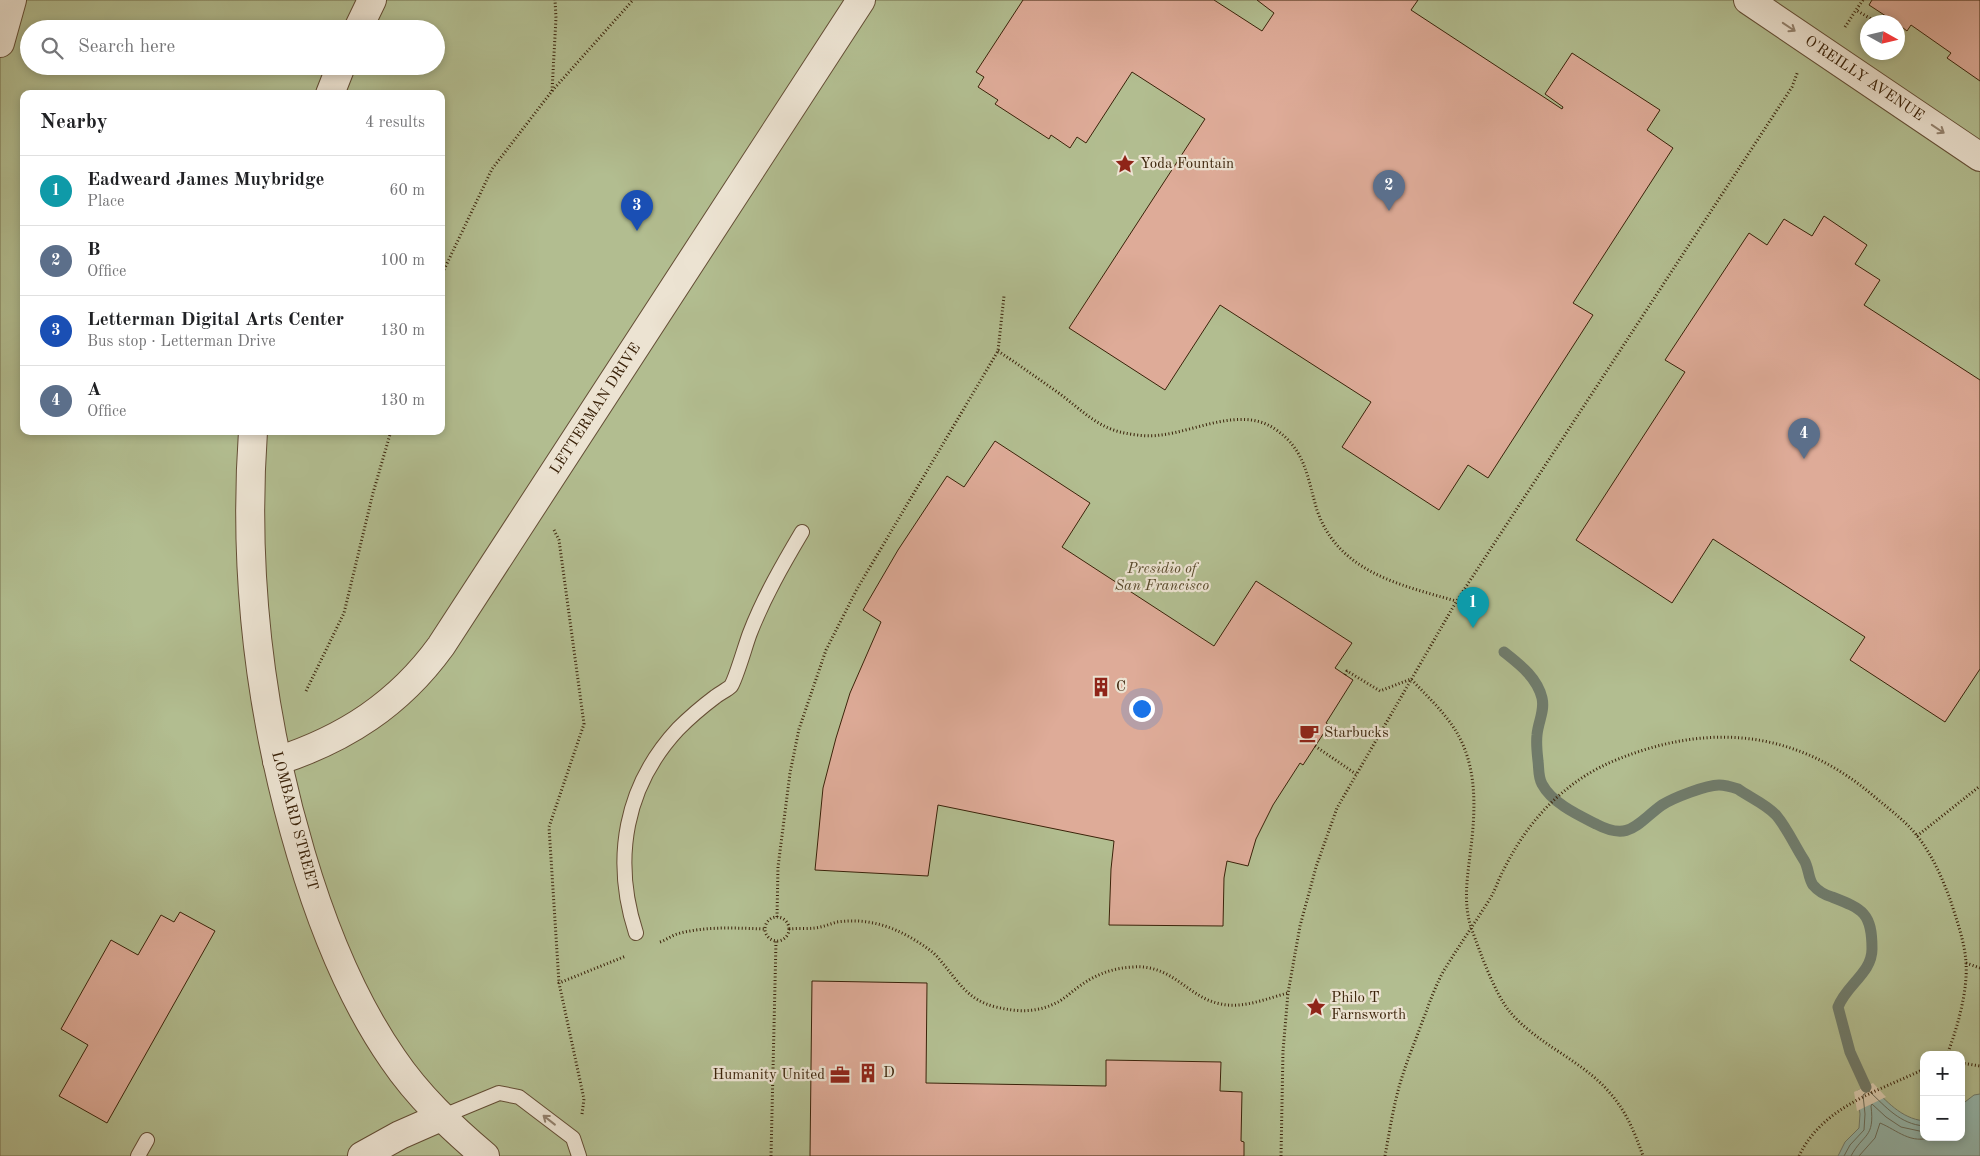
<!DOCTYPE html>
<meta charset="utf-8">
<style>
body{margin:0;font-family:"Old Standard TT",serif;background:#f2f2f2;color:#202124}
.controls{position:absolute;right:15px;bottom:15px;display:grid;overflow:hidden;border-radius:10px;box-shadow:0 2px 8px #0003}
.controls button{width:45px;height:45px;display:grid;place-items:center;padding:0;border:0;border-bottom:1px solid #e0e0e0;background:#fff;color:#202124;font:25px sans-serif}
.compass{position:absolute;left:1860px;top:15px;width:45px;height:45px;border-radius:50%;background:#fff;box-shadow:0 2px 8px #0003;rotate:98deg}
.you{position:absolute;left:1141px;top:708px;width:18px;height:18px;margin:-12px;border:4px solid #fff;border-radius:50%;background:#1a73e8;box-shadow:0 0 0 8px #1a73e833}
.badge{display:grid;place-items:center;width:32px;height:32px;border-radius:50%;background:#ea580c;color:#fff;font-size:16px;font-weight:700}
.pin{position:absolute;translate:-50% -41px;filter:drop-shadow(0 1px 2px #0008)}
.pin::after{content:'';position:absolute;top:26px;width:18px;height:15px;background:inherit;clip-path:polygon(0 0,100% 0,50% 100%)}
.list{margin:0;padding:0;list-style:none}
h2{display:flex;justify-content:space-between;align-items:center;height:65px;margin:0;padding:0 20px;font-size:21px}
h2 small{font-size:16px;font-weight:400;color:#757577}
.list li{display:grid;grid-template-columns:32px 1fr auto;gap:15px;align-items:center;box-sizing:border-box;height:70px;padding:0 20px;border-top:1px solid #e0e0e0}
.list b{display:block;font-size:19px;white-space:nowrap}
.list p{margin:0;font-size:16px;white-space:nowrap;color:#757577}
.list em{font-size:16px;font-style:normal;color:#757577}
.icon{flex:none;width:28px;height:28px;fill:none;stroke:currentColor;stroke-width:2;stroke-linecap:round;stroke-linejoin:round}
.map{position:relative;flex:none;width:1980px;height:1156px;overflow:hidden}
.search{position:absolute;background:#fff;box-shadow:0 2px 8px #0003;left:20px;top:20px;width:425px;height:55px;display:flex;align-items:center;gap:12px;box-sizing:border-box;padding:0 18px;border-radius:28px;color:#757577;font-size:19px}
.panel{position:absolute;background:#fff;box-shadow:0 2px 8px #0003;left:20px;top:90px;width:425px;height:345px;border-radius:10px}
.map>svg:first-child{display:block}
.green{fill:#b2bd90;stroke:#76704c;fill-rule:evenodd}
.water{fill:#94b8ae;stroke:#707c6c}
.pier{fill:#e1d4b9}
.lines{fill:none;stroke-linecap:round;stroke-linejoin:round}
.shore{stroke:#676d5c;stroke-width:1}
.stream{stroke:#707c6c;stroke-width:11}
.building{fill:#deab98;stroke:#3a2209}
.service-casing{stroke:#644e35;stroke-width:16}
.minor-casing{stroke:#644e35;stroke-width:30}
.tertiary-casing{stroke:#644e35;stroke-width:30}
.path{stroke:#3a2209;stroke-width:3;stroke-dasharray:1 2.5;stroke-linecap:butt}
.service{stroke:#ece3d2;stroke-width:14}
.minor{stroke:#ece3d2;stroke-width:28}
.tertiary{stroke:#ece3d2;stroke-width:28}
.oneway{stroke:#93826e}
.labels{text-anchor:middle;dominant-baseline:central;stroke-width:4.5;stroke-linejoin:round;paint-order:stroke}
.street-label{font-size:15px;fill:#3a2209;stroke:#ece3d2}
.poi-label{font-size:15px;fill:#3a2209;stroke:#ece3d2;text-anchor:start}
.park-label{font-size:15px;font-style:italic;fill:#58492b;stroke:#ece3d2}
</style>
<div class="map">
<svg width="1980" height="1156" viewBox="0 0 1980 1156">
<rect width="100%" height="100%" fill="#e1d4b9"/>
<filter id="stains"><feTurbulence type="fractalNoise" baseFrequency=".004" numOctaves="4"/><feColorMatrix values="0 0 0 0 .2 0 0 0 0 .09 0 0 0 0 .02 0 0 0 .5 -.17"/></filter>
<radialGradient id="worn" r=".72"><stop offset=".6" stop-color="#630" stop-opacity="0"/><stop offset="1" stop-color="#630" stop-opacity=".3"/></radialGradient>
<path class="green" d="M0 0H1980V1156H0ZM1868 22H1898V52H1868ZM29 29H436V66H29ZM24 94H441V431H24ZM1924 1055H1961V1137H1924Z"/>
<path class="water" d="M1870 1085C1887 1101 1900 1118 1924 1121V1137H1961V1105L1974 1095 1980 1094V1156H1838L1845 1142 1859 1128 1860 1114 1857 1091Z"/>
<polygon class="pier" points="1873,1083 1886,1097 1857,1111 1854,1092"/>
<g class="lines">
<g class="shore">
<path d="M1844 1156 1850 1145 1864 1130 1865 1114 1863 1095 1868 1091 1870 1092C1886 1107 1900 1124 1924 1126"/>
<path d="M1851 1156C1863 1133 1875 1139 1871 1106L1872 1104 1886 1117 1901 1127 1924 1132"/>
<path d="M1859 1156 1875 1138 1880 1123C1897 1130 1911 1145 1932 1137"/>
</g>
<path class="stream" d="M1504 652C1519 664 1537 677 1542 698 1545 711 1538 722 1537 735 1536 744 1537 752 1538 761 1539 768 1538 777 1542 784 1552 803 1578 815 1596 824 1630 842 1637 823 1662 805 1673 798 1706 785 1719 785 1726 785 1732 787 1738 789 1749 797 1766 804 1776 815 1787 828 1795 846 1804 860 1809 868 1808 878 1813 885 1818 891 1825 895 1832 897 1863 909 1872 913 1872 949 1872 973 1846 985 1838 1007L1850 1052 1866 1087"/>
</g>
<g class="building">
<polygon points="1023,0 1214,0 1262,31 1274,13 1257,0 1418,0 1411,10 1562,109 1563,107 1545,94 1572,53 1660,110 1647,130 1673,148 1573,303 1593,315 1488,478 1468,465 1439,510 1342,447 1371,402 1220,305 1165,390 1069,328 1205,119 1132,72 1086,143 1077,137 1070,148 1051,135 1049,139 995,104 998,100 978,87 984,77 976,72"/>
<polygon points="1872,0 1980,0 1980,81 1947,58 1951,53 1911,25 1907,31 1898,24 1898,22 1895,22 1869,5"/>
<polygon points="1824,216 1867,245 1855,264 1880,280 1864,305 1980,380 1980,669 1945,722 1850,660 1865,637 1713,539 1672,603 1576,540 1685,372 1665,360 1749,233 1767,245 1784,219 1812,236"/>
<polygon points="995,441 1090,503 1062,547 1214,646 1256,581 1352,643 1335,668 1353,680 1326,723 1329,725 1303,765 1300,763 1273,805 1256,839 1248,866 1227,861 1224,878 1223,926 1109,925 1111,869 1114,841 938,805 928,876 815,870 823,788 836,738 850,693 881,622 863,610 898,550 947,476 964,487"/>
<polygon points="180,912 215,931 107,1123 59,1096 88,1045 61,1029 111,940 138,955 161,915 174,922"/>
<polygon points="812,981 927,983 926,1083 1106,1086 1106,1060 1221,1062 1220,1091 1242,1092 1241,1141 1244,1142 1244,1156 810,1156"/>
</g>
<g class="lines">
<defs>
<g id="service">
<path d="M636 933C612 859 625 786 678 729 689 718 703 706 715 697 720 693 727 690 731 686 736 679 746 643 750 633 764 597 783 564 802 532"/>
<polyline points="441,1117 499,1093 519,1097 573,1138 579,1156"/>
<polyline points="138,1156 147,1140"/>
</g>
<g id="minor">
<polyline points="1748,0 1980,157"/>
<polyline points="0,43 12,0"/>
<path d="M277 761C345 739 399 704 441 646L861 0"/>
<polyline points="362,1156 400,1135 441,1117"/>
</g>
<g id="tertiary">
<polyline points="358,29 372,0"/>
<polyline points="330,94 341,66"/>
<path d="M253 431C243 574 260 716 301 854 322 925 350 997 393 1059 418 1096 451 1127 485 1156"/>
</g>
</defs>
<use href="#service" class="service-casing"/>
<use href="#minor" class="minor-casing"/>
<use href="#tertiary" class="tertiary-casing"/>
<g class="path">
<polyline points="1863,0 1856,10 1876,22"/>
<polyline points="1845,27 1856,10"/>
<polyline points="552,91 556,18 555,0"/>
<polyline points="441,276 492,169 552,91 633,0"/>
<path d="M998 351C1019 365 1039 379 1060 394 1079 408 1096 426 1120 432 1133 435 1148 437 1161 435 1196 431 1242 406 1275 429 1306 450 1307 477 1317 510 1338 572 1400 585 1456 601"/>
<polyline points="554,530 559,540 584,724 549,827 559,983"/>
<path d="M1345 675 1347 671 1380 691 1411 679C1424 693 1438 706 1449 721 1479 760 1476 809 1470 855 1467 880 1463 906 1472 930 1480 952 1495 994 1510 1012 1538 1045 1582 1060 1610 1093 1626 1111 1635 1133 1643 1156"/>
<polyline points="306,691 344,613 373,493 391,431"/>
<polyline points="1315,746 1356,774"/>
<polyline points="1917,836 1980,786"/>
<circle cx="777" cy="929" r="12"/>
<polyline points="777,917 778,867 790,773 799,729 826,650 857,589 998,351 1004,296"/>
<path d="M789 929C797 928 807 929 815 928 823 927 830 924 837 922 865 918 890 925 913 939 923 945 933 951 940 960 958 981 967 1000 996 1007 1017 1012 1036 1013 1056 1003 1063 1000 1070 993 1077 988 1094 975 1112 968 1133 967 1173 964 1188 998 1221 1004 1243 1009 1268 998 1288 993"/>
<path d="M660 942C666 940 671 936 677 934 705 926 736 928 764 929"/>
<polyline points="1966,963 1980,968"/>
<polyline points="1961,1063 1980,1066"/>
<polyline points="582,1114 584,1099 559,983 626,956"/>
<polyline points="771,1156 776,941"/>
<polyline points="1281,1156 1283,1051 1288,993 1300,926 1316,867 1337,808 1456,602 1792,87 1798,71"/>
<path d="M1385 1156C1390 1129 1394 1101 1403 1074 1408 1058 1415 1042 1421 1025 1428 1007 1434 989 1443 972 1458 947 1475 923 1491 897 1496 888 1499 878 1504 869 1520 837 1540 810 1568 788 1593 768 1618 758 1647 749 1733 723 1809 740 1876 798 1890 810 1907 822 1918 837 1933 856 1943 880 1951 902 1957 921 1965 943 1966 963 1968 991 1957 1029 1947 1055"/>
<path d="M1799 1156C1823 1106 1877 1092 1924 1069"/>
</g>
<use href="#service" class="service"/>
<use href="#minor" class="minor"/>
<use href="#tertiary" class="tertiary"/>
</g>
<defs><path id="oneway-shaft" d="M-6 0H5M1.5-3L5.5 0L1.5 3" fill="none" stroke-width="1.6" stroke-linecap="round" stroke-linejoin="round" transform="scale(1.25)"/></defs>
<g class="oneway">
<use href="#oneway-shaft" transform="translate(1789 27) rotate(34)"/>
<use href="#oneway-shaft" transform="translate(1938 129) rotate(34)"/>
<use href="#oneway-shaft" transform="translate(549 1120) rotate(-142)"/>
</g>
<defs>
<symbol id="sight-bare" viewBox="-9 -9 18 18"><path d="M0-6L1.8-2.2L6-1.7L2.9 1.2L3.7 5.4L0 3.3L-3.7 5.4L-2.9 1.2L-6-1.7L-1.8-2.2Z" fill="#8f2418" stroke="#ece3d2" stroke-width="2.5" paint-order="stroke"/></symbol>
<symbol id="building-bare" viewBox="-9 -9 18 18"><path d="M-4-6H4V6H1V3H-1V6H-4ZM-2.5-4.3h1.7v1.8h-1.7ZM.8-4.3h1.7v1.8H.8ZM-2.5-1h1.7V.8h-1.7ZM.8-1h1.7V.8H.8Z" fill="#8f2418" stroke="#ece3d2" stroke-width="2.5" paint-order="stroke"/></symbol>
<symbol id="cafe-bare" viewBox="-9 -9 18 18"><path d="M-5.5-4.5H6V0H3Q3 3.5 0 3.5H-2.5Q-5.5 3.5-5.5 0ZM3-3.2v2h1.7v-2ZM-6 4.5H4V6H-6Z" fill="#8f2418" stroke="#ece3d2" stroke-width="2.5" paint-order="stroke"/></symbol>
<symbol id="office-bare" viewBox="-9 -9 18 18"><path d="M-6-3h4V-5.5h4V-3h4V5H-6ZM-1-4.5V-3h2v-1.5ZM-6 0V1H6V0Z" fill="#8f2418" stroke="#ece3d2" stroke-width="2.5" paint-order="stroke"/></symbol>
</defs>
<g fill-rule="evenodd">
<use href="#sight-bare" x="1111" y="150" width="28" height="28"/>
<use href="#building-bare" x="1087" y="673" width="28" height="28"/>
<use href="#cafe-bare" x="1295" y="719" width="28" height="28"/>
<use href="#sight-bare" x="1302" y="993" width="28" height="28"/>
<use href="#building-bare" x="854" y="1059" width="28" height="28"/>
<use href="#office-bare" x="826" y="1061" width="28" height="28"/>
</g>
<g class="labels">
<g class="street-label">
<text transform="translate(1864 79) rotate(34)">O'REILLY AVENUE</text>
<text transform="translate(596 409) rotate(-57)">LETTERMAN DRIVE</text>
<text transform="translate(294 821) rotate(75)">LOMBARD STREET</text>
</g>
<g class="poi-label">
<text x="1140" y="164">Yoda Fountain</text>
<text x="1116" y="687">C</text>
<text x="1324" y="733">Starbucks</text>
<text x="1331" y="998">Philo T<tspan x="1331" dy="17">Farnsworth</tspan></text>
<text x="883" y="1073">D</text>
<text x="825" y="1075" text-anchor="end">Humanity United</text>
</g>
<g class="park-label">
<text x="1162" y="569">Presidio of<tspan x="1162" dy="17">San Francisco</tspan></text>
</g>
</g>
<rect width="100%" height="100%" filter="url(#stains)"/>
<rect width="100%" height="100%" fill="url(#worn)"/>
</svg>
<div class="controls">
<button>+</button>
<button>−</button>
</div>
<svg class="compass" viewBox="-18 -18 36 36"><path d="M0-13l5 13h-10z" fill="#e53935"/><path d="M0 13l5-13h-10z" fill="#757577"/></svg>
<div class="you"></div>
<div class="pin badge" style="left:1473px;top:628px;background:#0f9aa8">1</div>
<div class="pin badge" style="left:1389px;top:211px;background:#5c6f8a">2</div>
<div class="pin badge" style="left:637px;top:231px;background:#1a4fb4">3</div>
<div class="pin badge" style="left:1804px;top:459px;background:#5c6f8a">4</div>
<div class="search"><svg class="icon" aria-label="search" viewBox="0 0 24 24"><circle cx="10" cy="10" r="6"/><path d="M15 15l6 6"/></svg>Search here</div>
<section class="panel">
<h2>Nearby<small>4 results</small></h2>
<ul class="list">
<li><span class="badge" style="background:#0f9aa8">1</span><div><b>Eadweard James Muybridge</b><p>Place</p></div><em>60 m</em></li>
<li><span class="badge" style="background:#5c6f8a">2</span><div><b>B</b><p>Office</p></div><em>100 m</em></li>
<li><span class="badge" style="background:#1a4fb4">3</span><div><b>Letterman Digital Arts Center</b><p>Bus stop · Letterman Drive</p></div><em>130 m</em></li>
<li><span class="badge" style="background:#5c6f8a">4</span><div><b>A</b><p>Office</p></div><em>130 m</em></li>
</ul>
</section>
</div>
